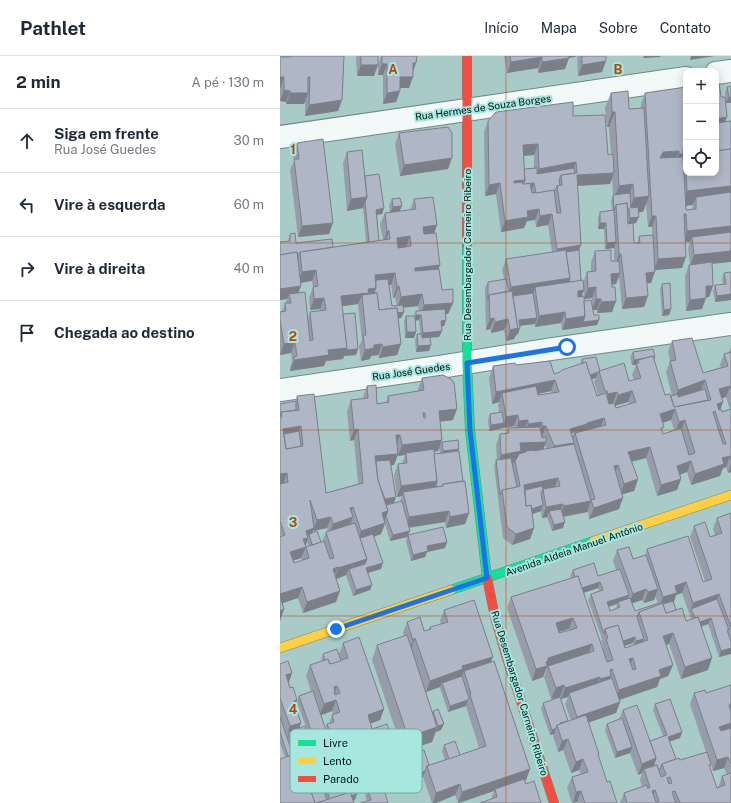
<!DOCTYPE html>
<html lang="pt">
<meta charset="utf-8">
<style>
body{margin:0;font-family:"Public Sans",sans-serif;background:#f2f2f3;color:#1f2937}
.controls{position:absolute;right:12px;top:12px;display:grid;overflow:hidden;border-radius:8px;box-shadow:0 2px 10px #0003}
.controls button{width:36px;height:36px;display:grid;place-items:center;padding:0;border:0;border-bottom:1px solid #e0e1e3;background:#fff;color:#1f2937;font:20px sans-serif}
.stop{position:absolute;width:12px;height:12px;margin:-9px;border:3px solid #1a73e8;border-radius:50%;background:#fff}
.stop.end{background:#1a73e8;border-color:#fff;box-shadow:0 1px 4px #0008}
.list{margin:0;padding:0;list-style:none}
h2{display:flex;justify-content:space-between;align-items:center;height:52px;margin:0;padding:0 16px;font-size:17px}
h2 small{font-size:13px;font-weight:400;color:#747a83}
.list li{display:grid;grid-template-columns:26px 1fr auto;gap:12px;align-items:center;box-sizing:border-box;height:64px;padding:0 16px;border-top:1px solid #e0e1e3}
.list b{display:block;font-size:15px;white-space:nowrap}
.list p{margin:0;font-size:13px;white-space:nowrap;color:#747a83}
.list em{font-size:13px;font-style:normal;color:#747a83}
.icon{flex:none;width:22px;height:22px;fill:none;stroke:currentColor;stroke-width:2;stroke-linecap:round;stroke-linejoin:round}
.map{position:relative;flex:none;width:451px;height:747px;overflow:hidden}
header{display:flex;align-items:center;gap:24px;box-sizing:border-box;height:56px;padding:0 20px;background:#fff;border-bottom:1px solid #e0e1e3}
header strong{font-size:19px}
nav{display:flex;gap:22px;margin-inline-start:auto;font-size:14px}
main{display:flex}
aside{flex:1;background:#fff}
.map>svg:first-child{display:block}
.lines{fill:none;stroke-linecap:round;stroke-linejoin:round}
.street-casing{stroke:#6d8986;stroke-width:24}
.fast-casing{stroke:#6d8986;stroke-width:10}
.slow-casing{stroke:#6d8986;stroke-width:10}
.jam-casing{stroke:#6d8986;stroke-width:10}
.path{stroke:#b9c3c2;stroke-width:2.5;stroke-dasharray:2 2;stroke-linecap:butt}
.street{stroke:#f2f7f7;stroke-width:22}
.fast{stroke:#16e098;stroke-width:9}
.slow{stroke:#ffcf43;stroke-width:9}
.jam{stroke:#f24e42;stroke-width:9}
.wall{fill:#969da9;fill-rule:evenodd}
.shaded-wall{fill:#7a7f8a}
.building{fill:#afb6c5;stroke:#7a7f8a;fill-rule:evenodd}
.route{stroke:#1a73e8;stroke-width:5}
.grid{fill:none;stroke:#ae480e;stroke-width:1;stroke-opacity:0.55}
.labels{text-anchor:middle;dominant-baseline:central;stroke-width:4;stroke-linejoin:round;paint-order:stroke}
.street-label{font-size:10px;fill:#001412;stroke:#a6e7e0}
.key{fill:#a6e7e0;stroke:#74a8a2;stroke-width:1}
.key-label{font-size:11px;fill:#001412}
.grid-label{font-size:13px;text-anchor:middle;font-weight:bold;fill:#ae480e;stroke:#a6e7e0;stroke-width:4;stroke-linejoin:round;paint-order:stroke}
</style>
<header>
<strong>Pathlet</strong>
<nav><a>Início</a><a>Mapa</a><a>Sobre</a><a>Contato</a></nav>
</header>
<main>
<aside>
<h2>2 min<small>A pé · 130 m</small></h2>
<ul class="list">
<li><svg class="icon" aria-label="ahead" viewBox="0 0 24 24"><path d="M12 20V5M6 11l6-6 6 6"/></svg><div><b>Siga em frente</b><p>Rua José Guedes</p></div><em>30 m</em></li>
<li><svg class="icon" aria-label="left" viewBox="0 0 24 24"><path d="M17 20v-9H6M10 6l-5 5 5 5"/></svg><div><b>Vire à esquerda</b></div><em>60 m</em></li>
<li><svg class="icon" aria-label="right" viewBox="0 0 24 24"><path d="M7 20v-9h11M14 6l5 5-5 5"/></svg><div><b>Vire à direita</b></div><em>40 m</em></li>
<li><svg class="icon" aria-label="arrive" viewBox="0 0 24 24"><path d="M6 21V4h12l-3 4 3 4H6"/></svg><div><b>Chegada ao destino</b></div></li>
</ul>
</aside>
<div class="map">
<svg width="451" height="747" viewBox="0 0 451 747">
<rect width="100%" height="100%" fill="#a8cbc7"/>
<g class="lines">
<defs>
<g id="street">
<polyline points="436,17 451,15"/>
<polyline points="0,81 406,22"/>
<polyline points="0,334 166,310 272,293 451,268"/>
</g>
<g id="fast">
<polyline points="187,189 187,307 190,374 207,522"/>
<polyline points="171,534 314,485"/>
</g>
<g id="slow">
<polyline points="314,485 451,439"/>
<polyline points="0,592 171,534"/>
</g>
<g id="jam">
<polyline points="187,0 187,189"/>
<polyline points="207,522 215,561 226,599 274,747"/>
</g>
</defs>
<use href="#street" class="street-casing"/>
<use href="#fast" class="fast-casing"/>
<use href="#slow" class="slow-casing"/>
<use href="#jam" class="jam-casing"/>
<polyline class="path" points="355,650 451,618"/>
<use href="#street" class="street"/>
<use href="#fast" class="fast"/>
<use href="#slow" class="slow"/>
<use href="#jam" class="jam"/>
</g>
<g class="wall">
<polygon points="0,0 64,0 62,44 58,55 25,60 25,44 24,48 6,48 6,46 0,45"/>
<polygon points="76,0 98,0 94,20 77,20"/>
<polygon points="101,0 137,0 136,7 133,17 129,32 120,32 120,35 116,46 103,48 103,19 98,19 98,9"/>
<polygon points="224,0 296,0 295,1 289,2 285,13 258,17 258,12 227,17"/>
<polygon points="297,0 326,0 326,5 322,16 298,20"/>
<path d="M406 31V117L441 41 446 66 432 208 433 230 429 241H426L422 253 406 255 405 220 409 209H410L408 192 410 186H405L402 212 375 214 371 227H367L364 251 342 253 339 221 336 228 332 229 336 245 332 256 317 257V254H313L314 259 319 264 317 269 282 274 281 267 255 271V268L240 270 238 278 236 279 234 283 226 285 224 274 211 277 210 273 206 274 205 232 208 226 224 223 222 214 226 203 272 196 268 169 256 171 255 164 247 165 244 172 221 176 216 138 205 140 204 76 208 65 293 60 328 99H331L329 71H327L325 52 331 37 349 53 361 52V48L365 37ZM254 99V112L244 113V100ZM332 122 333 139 331 145 332 154 320 156 318 162V173H324L325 193 334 192V205H331L315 195 311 206V216H307L303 227 304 240H301L304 234 301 225 299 194 301 189 297 130 330 128ZM366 148 368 171H372V179L359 180 357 187H354L353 168 356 167 358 156H363ZM413 149 412 153 406 154V150ZM312 242V248L304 245V243Z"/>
<polygon points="447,31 451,47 446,47 445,37"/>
<polygon points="119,77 172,102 168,113 120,120 115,88"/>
<polygon points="17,87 49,178 18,181 10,114 14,105 13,98"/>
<path d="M67 96 85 120 104 152 102 158 97 159 99 185 103 184 100 168 105 157 110 156 109 149 112 143 120 155 130 154 134 143 157 169 154 177 162 234 173 247 168 258H165L166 264 164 270H161L162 275 159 281 150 282 149 295 136 296 135 284 137 278H140L139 264 135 265 136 276 134 282H125L124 266 126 260H134L136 255H139L138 250 123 252 124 256 121 262 118 263 121 288 117 299 99 302 98 299 91 300 90 303 81 305 79 290 82 284 78 250V248L62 250 63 258 76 299 64 300 63 303 46 305 44 310 10 315V312L12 305 11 297 0 299V256L2 255 7 243 0 244V186L8 185 10 178 16 187 53 191 86 186 83 152 67 155 63 107ZM32 225 33 231 29 242 30 254 40 253V255L30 256 28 262 19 236 21 227ZM109 229H111L113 242 115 241 117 250H112Z"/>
<polygon points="444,217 451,244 435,246 433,235 435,229 443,228 442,223"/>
<polygon points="382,228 391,253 389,259 382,260 380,234"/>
<path d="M392 285 423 317 441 311 440 309 444 298 449 296 451 291V416L448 417 446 411 443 412 440 420 411 429 407 416 400 419 401 423 397 434 377 440 366 402 352 406 358 423 354 435 342 438 339 453 309 463 308 456 284 461 283 472 272 475 267 461 262 462 261 455 252 458 254 472 250 483 232 489 223 482 214 410 216 404H217L216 389 220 378 226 377 228 372 234 371V370L209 375 208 364 210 358 219 357 218 348 219 346 212 348 209 322 213 310 236 309 274 318 300 308 302 303 320 315 349 325 354 324 352 319 356 309H352L350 301 353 296 375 301 374 304 385 339 391 340H392L386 316 390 305 388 296ZM316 322 314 326 318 339 317 340 312 323ZM271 335 272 337 258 339V338ZM446 341 450 354 442 356 440 354 443 346 442 342ZM348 346 349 348 336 352 335 350ZM391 364 394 374 383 378 382 375 383 367ZM265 389 267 393H263Z"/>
<path d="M142 322 173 364 160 366 162 384 158 395 154 396V398H160L159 392 162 386 179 393 178 395 183 425 189 457 185 468 166 472 165 466 129 472 130 475 128 479 167 486 165 492 147 496 145 501 131 505 126 485 127 481 110 485 105 468 101 478 94 481 101 513 88 517 92 529 90 534 73 540 66 519 57 523 56 546 23 557 18 542 2 547 4 553 0 565V348L16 345 17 340 46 437 78 428 74 384 70 385 67 355 71 344 83 343V341L87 330 97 348 106 346 108 340 138 335V333ZM118 399V400L125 399 122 408H118L114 419 117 441 122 440 120 446 106 449V448L114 447 111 409H114ZM47 472 48 476H46L42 486H41L32 477 33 475ZM27 485 28 490 26 491 21 502 22 505 14 507 13 505 21 502 26 491 25 490Z"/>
<path d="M451 457V598L439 601 428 568 421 571 428 614 401 623 389 588 386 589 393 609 388 620 380 623 377 631 340 644V646L336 657 309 666 318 700 327 726 337 747H297V746L292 747 287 732 292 721 301 718 299 714 291 717 283 694 278 696 273 680 274 678 270 679 261 653 263 647 280 641 271 643 264 621 267 612 266 613 263 621 252 625 227 552 231 541 291 522 290 520 293 514 318 520 336 514 333 505 337 494 353 503 365 499 367 493 423 526 425 525 410 481 414 470 430 481 435 479 433 473 437 462ZM318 532 319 535 311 538 308 544 322 583 321 585 323 591 322 593 304 537ZM402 537 411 563 406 565 396 554 394 547 396 539ZM375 540 378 547 355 555 352 547 362 544 364 547 374 544ZM337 548 336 552 330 555 328 551ZM289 573 290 574 279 577V576ZM353 587V589L345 592V590ZM288 641 285 648 291 665 288 666 281 643Z"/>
<path d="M164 554 210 606 250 713 246 724 245 725 246 728 261 747 211 743 214 735 180 747H178L175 739 156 747H152L143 721 104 734 108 747 87 745 85 740 86 738 82 726 84 720 99 715 94 698 75 704 70 688 52 694 65 732 75 744 0 747 5 701 0 688V608L12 617 8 627 10 632 17 644 15 650 21 667 19 672 36 703 34 708 23 712 26 720 45 736 46 733 49 732 40 705 38 706 17 646 19 640 31 635 26 620 30 609 41 605V604L43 598 61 604 59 598 63 587 104 653 100 664 91 667 92 673 115 692 121 690 92 604 97 589 124 580 123 577 127 566 144 575 149 573 150 571 161 568 160 565ZM160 631V632L168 656 186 650 199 692 180 699 164 689 162 695 165 704 149 709 132 698 125 697V695L152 686 156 676 161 674 153 655 152 656 146 636ZM52 655 53 659H52L49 668H47L45 673 41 659Z"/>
<path d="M451 629V747H340L344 737 362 731 360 724 362 717 358 719 350 697 335 702 325 674 327 668 339 663 343 654 370 685 383 680 373 654 375 648 402 676 400 682 389 686 396 703 400 704 426 696 410 648 414 637H426ZM431 709 433 715 444 712 447 719 442 720 438 732H437L430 712Z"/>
</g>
<g class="shaded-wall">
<polygon points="286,0 296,0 295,1 285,2"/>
<polygon points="364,0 381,0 380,1 363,2"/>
<polygon points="411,0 435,0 410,4"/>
<polygon points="262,1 258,12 227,17 231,6"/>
<polygon points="289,2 285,13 258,17 262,6"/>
<polygon points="326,5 322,16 298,20 302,9"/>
<polygon points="133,7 136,7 132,18"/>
<polygon points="102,8 107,8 103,19 98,19"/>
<polygon points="81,9 98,9 94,20 77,20"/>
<polygon points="0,21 4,21 0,33"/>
<polygon points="120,21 133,21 129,32 116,32"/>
<polygon points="4,34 10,35 6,46 0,45"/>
<polygon points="120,35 116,46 103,48 107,37"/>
<polygon points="10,37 28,37 24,48 6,48"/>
<polygon points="449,41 451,41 451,47 446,47"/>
<polygon points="62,44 58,55 25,60 29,49"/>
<polygon points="332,56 335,56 329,71 327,71"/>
<polygon points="447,61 443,72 436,73 436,63"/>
<polygon points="258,88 254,99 239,100 243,89"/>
<polygon points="403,92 406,92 406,103 405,98 403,103 395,110 399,98"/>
<polygon points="399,95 395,106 379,107 380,101 383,96"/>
<polygon points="172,102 168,113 120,120 124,109"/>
<polygon points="296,106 292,118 255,124 259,113"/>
<polygon points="334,117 330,128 293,130 297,119"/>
<polygon points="245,124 254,127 252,133 230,136 234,125"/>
<polygon points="220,127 216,138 205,140 209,129"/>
<polygon points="353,128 348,143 333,145 339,130"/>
<polygon points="451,130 451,144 416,141 413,149 401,150 407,135"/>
<polygon points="369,140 363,156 350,157 349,155 354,142"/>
<polygon points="87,141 83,152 67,155 71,143"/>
<polygon points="122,150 119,156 110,157 113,151"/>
<polygon points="104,152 102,158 94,159 96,154"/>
<polygon points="259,153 255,164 247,165 244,172 221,176 225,165 247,155"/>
<polygon points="272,158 268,169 256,171 260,160"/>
<polygon points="404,158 406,158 402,169"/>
<polygon points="372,160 376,160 372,171 368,171"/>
<polygon points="359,161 356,167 348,168 350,162"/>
<polygon points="53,167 49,178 18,181 22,170"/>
<polygon points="320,167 326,167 324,173 318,173"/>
<polygon points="157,169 153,180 139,182 143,171"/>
<polygon points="451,170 451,181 412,181 410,186 403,186 407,175"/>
<polygon points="107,175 109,175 105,186 103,187"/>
<polygon points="130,180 126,192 113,193 117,182"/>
<polygon points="336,186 334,192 325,193 327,187"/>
<polygon points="301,189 297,200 273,204 277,193"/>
<polygon points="451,195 451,206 410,210 414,199"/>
<polygon points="339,198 341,198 337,209 335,209"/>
<polygon points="406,201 402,212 374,214 378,203"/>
<polygon points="160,209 156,220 131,224 135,212"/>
<polygon points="36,214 32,225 18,227 22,216"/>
<polygon points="375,216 371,227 361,228 366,217"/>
<polygon points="115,217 111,229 94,230 95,219"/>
<polygon points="340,217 336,228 327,229 331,218"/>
<polygon points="290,222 286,234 255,231 253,239 227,241 231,231"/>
<polygon points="21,230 17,241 9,238 7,243 0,244 0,233"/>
<polygon points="119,230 115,241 113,242 117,231"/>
<polygon points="426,230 433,230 429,241 422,242"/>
<polygon points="316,231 312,242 304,243 308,232"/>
<polygon points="96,232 92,243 82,239 78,248 57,251 61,240 88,233"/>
<polygon points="304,234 300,245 287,237"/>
<polygon points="142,238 138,250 117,252 121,241"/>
<polygon points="451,238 451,244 435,246 437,240"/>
<polygon points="368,240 364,251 342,253 346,242"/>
<polygon points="44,242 40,253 30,254 34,243"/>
<polygon points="426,242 422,253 406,255 410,244"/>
<polygon points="316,243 321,243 317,254 312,254"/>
<polygon points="336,245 332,256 317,257 321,246"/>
<polygon points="173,247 168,258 141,260 141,259 139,264 134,265 136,259 141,259 144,249"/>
<polygon points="391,253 389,259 382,260 384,254"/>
<polygon points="124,256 121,262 94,265 97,259"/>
<polygon points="285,256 281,267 255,271 259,260"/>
<polygon points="305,260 319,264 317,269 282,274 286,263"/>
<polygon points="214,262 210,273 206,274 210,263"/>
<polygon points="257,262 255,268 237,270 239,264"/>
<polygon points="228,263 224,274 211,277 215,266"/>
<polygon points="166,264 164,270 158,271 161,265"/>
<polygon points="240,272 238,278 236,279 234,283 226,285 230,274"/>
<polygon points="162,275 159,281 141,282 143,277"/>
<polygon points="127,276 136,276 134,282 125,282"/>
<polygon points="15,286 11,297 0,299 4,288"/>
<polygon points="102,288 98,299 91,300 90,303 81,305 85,294 94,289"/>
<polygon points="121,288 117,299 99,302 103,291"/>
<polygon points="151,289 149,295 136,296 138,290"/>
<polygon points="67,292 78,293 76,299 64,300 63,303 46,305 44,310 10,315 14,304 48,294"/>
<polygon points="375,301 373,306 359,307 358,304 356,309 352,309 354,304"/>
<polygon points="318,316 316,322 305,325 307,320"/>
<polygon points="275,324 271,335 223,345 222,337 219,346 212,348 216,336"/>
<polygon points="425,324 421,335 394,345 398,334"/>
<polygon points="450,330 446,341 435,344 439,333"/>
<polygon points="352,335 348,346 334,350 338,339"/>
<polygon points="337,336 333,347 324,350 328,338"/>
<polygon points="443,346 439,357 435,355 431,367 433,356 437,348"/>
<polygon points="177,353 173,364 155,366 159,355"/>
<polygon points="395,353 391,364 376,369 380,358"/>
<polygon points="238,359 234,370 209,375 211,369 224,367 226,361"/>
<polygon points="324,362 320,373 295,377 291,387 294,387 290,398 270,401 274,390 290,373 307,367"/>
<polygon points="248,364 244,375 235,376 239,365"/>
<polygon points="405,364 401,375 395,377 399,366"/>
<polygon points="262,366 258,377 244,379 248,368"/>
<polygon points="21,370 17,381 2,383 3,373"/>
<polygon points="262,370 266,370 262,381 258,381"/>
<polygon points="78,373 74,384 70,385 74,374"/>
<polygon points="116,379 120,379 116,390"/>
<polygon points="162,384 158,395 126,399 126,397 125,399 118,400 122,389"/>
<polygon points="266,386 262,397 246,395 245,398 235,405 234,407 217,410 221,399 240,387"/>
<polygon points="370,391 366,402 344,407 348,396"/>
<polygon points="179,393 177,399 161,401 163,395"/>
<polygon points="118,398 114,409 94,411 95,400"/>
<polygon points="450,400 446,411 443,412 440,420 411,429 415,418 442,402"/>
<polygon points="411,405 407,416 393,421 397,410"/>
<polygon points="451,408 451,416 448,417"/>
<polygon points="338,409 334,420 334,410"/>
<polygon points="7,417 3,428 0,429 0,418"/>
<polygon points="278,422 274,434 263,433 243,440 244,429"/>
<polygon points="358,423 354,435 340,439 344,428"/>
<polygon points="401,423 397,434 377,440 381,429"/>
<polygon points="157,425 153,436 123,436 122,440 117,441 121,430"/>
<polygon points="116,441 114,447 99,450 101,444"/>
<polygon points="343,442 339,453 309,463 314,452"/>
<polygon points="311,445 307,456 280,461 284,450"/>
<polygon points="283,448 279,459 269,455 267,461 262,462 266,451"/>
<polygon points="263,449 261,455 247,460 245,455"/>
<polygon points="73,451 69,462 73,461 69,472 49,479 53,468 70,452"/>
<polygon points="108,455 104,466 102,457"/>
<polygon points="169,455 165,466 125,472 129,461"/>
<polygon points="189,457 185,468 166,472 170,461"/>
<polygon points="51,461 47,472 33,475 30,483 29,478 27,482 28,482 25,492 26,491 21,502 6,507 10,496 26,475 34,472 37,464"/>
<polygon points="285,466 283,472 272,475 274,469"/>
<polygon points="105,467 101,478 77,486 81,475"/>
<polygon points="254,472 250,483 232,489 236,478"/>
<polygon points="130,475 127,481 110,485 113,479"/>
<polygon points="167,486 165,492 147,496 145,501 131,505 133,499 147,490"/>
<polygon points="87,503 83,514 69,513 66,519 54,524 58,512"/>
<polygon points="103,507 101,513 84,518 86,512"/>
<polygon points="58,511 53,522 53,513"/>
<polygon points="320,526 318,532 297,539 299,533"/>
<polygon points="406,526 402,537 396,539 393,548 379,552 383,541 395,530"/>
<polygon points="92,529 90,534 73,540 76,534"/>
<polygon points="22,531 18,542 0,548 0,538"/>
<polygon points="366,533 362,544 348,549 353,538"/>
<polygon points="378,533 374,544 364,547 368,536"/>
<polygon points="60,535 56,546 23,557 27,546"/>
<polygon points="439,538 435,549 411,553 413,547"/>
<polygon points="349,539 347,544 338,546 337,548 325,552 327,546"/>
<polygon points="4,553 0,565 0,555"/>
<polygon points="293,562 289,573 272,578 276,567"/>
<polygon points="431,562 428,568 414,573 416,567"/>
<polygon points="393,577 389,588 379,591 383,580"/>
<polygon points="355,581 353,587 338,592 340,586"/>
<polygon points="135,582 131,594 129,595 133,584"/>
<polygon points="364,583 362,589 354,591 356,585"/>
<polygon points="312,588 308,599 268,610 267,612 266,613 263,621 252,625 256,613 268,602"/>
<polygon points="451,592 451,598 439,601 441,595"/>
<polygon points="213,601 208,612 184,615 182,620 162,627 160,631 146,636 150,625 182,610"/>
<polygon points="353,602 348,614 349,603"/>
<polygon points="432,602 428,614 401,623 405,611"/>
<polygon points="393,609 388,620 380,623 377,631 335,645 339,634 379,614"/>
<polygon points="332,613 330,620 331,620 327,631 316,634 320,623 330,614"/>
<polygon points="12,617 8,629 6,619"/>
<polygon points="320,621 316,632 289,637 288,641 281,643 285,632"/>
<polygon points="284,629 280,641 271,643 276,632"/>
<polygon points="57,630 52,646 56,644 52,655 39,660 44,648 54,631"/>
<polygon points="17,644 13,656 14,645"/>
<polygon points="188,644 186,650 168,656 170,650"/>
<polygon points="340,646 336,657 293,672 297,661"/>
<polygon points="451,648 451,658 449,649"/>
<polygon points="104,653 100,664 84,670 88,659"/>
<polygon points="21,667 17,678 8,676 10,670"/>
<polygon points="451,667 451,675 435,682 439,671"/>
<polygon points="164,668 161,674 156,676 158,670"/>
<polygon points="157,671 152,686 123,696 128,681"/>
<polygon points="276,672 274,678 270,679 272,674"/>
<polygon points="402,676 400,682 385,687 388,681"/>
<polygon points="74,677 70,688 49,695 53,684"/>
<polygon points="288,683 283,694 278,696 282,685"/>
<polygon points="98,687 94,698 75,704 79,693"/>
<polygon points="352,691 350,697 335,702 337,696"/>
<polygon points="42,699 40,705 38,706 40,700"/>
<polygon points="448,701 444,712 433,715 437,704"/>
<polygon points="376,702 372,714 364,713 362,717 358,719 362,708"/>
<polygon points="36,703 34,708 17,714 19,708"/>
<polygon points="303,703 299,714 291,717 296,706"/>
<polygon points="250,713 246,724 215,735 215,733 214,735 178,747 182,736"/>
<polygon points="137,714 145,715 143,721 100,736 103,730 108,728 110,723"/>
<polygon points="180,728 175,739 156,747 153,747 156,737"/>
<polygon points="375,734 371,745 372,735"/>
<polygon points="301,735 297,746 293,747 296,736"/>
<polygon points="77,738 75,744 66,747 51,747"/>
</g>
<g class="building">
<polygon points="0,0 2,0 2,1 11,1 11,0 64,0 62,44 29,49 30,21 28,21 28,37 10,37 10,35 4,34 4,21 0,21"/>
<rect x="81" y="0" width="17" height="9"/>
<polygon points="102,0 137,0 136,7 133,7 133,21 120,21 120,35 107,37 107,8 102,8"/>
<polygon points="230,0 289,0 289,2 262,6 262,1 231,6"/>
<polygon points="302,0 326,0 326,5 302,9"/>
<polygon points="436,27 439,27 441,41 445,41 447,61 436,63"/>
<polygon points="451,30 451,41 449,41 447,31"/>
<polygon points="406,31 406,92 403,92 403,98 399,98 399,95 383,96 380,102 403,101 406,154 416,153 416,141 451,136 451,170 407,175 406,158 404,158 406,201 378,203 376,160 372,160 365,37"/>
<polygon points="348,35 349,53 364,52 369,140 354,142 353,128 339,130 335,56 332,56 331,37"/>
<path d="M293 46V60L325 59 328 99 333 98 334 117 297 119 301 189 277 193 272 158 260 160 259 153 247 155 248 161 225 165 220 127 209 129 208 65 216 56ZM258 88 259 113 296 106 297 117 281 119 282 129 277 130 281 157H277L274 134 252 137 250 127 243 128 242 126 234 127V125L245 124 243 89Z"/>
<polygon points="451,65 451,93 436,95 436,67"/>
<polygon points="168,71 172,77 172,102 124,109 119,77"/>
<polygon points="43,83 53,167 22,170 14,103 19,103 17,87"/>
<polygon points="451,93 451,130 407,135 405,98 406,98 406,117 436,117 436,95"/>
<polygon points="82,94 87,141 71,143 67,96"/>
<polygon points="257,112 257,118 294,112 295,117 281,119 279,124 280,129 277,130 275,135 274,134 256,137 254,127 243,128 245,124 244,113"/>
<polygon points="99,118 104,152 96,154 99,185 89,186 85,146 87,141 85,120"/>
<polygon points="350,137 351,152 358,151 359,161 350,162 349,152 347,152 347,147 336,149 334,154 333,139"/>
<path d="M153 141 157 169 143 171 144 178 156 177 160 209 135 212V215L159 213 162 234 173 233V247L144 249 142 238 121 241 119 230 117 231 115 217 95 219 96 232 88 233 89 237 61 240 67 292 48 294 49 299 14 304V301L17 300 15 286 4 288 0 264V256L6 255 5 247H11L9 238 25 236 30 285 33 284 30 256 46 254 44 242 34 243 33 231 38 230 36 214 22 216 20 196 110 183 109 175H107L105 157 136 153 134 143ZM130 180 131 190 118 192 117 182Z"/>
<polygon points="120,142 122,150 113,151 112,143"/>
<polygon points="347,147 348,168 353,167 354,187 360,187 359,180 373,179 375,216 366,217 368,240 346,242 341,198 339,198 336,149"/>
<polygon points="334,154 336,186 327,187 326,167 320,167 320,156"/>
<polygon points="451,176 451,195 414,199 412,181"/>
<polygon points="15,177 16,187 52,183 53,191 20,196 18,201 17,196 0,199 0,186 10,185 10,178"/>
<polygon points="286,194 290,222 231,231 226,203"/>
<polygon points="299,194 301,225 289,226 290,222 286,196"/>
<polygon points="331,194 331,205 339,205 340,217 331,218 332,231 335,231 336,245 321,246 321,243 316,243 316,231 308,232 307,216 316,215 315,195"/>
<polygon points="17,196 21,230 0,233 0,199"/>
<polygon points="432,206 433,230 426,230 426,242 410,244 409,209"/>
<polygon points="451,216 451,238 437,240 435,229 446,228 444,217"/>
<polygon points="108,223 112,250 123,249 124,256 117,257 117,252 99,254 97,237 94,237 96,232 96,224"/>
<polygon points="226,223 229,235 209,239 208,244 208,226"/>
<polygon points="303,224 304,234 298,235 298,241 304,240 305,260 286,263 285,256 259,260 255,231"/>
<polygon points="390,227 391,253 384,254 382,228"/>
<polygon points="232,235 238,272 230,274 228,263 215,266 214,262 210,263 209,239"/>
<polygon points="97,237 99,254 117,252 121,288 103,291 102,288 94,289 94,292 85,294 83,279 86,279 82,239"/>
<polygon points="253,237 257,262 239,264 240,272 238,273 233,240"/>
<polygon points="311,244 314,259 319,259 319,264 303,266 305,260 304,245"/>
<polygon points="165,253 166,264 161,265 162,275 143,277 141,259 136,259 136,255"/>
<polygon points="75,257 78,293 66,294 67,292 63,258"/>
<polygon points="126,260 135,260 136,276 127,276"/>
<polygon points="137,278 142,278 142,282 150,281 151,289 138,290"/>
<path d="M412 282 423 317 448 310 444 298 451 296V333L450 330 439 333 443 346 437 348 439 354H442V356L451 353V404L450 400 442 402 444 408 415 418 411 405 397 410 401 423 381 429 370 391 348 396 358 423 344 428 338 409 334 410 343 442 314 452 311 444 315 443 295 377 326 369 324 362 307 367V368L290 373 294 387 274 390 266 370H262V366L248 368V364L239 365 238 359 226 361 222 337 256 330 258 339 279 336 275 324 216 336 213 310 235 307 236 309 270 305 274 318 280 316 282 314 306 306 317 340 326 337 329 348 334 347 336 352 356 346 352 335 338 339 337 336 328 338 327 335H325L319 315 344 307 349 325 361 322 356 307H359L358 304 373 300 385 339 390 338 394 351 431 344 425 324 398 334 390 305 396 304 392 285ZM395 353 399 366 405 364 415 397 409 399 401 372 383 378 381 372 384 371 380 358ZM435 355 446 388H443L433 356Z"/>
<polygon points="373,293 375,301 373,301 373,300 365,302 354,304 353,296"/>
<polygon points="316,301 320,315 319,315 318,316 310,319 306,306 303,307 302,303"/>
<path d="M163 319 171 323 174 327 177 353 159 355 162 384 122 389 120 379H116L118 398 95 400 98 424 108 455 102 457 105 467 81 475 73 451 70 452 73 461 53 468 51 461 37 464 30 444 34 472 26 475 28 482 23 483 26 491 10 496 14 507 29 502 26 491 44 485 50 503 54 502 46 476 75 467 87 503 58 512V511L53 513 60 535 27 546 22 531 0 538V481L5 479 0 465V428L8 426 7 417 0 418V362L2 361 1 356 19 354 17 340 34 338 46 437 83 427 78 373 74 374 71 344 88 342 87 330 96 329 97 348 109 346 108 340 144 334 142 322ZM143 357H145V362H144ZM21 370 23 390 6 393 3 373Z"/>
<polygon points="425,333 428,344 394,351 391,340 398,338 398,341"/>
<polygon points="16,345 16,354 1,356 0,360 0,348"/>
<polygon points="222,356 224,367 211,369 210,358"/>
<polygon points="260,371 262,382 266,381 266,386 240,387 241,395 221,399 220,378 229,377 228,372"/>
<polygon points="305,373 295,377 293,382 291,377"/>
<polygon points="19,375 21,390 6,393 4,378"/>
<polygon points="178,384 179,393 163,395 162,386"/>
<polygon points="294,388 311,445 284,450 283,448 266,451 263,433 280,430 278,422 244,429 246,450 251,449 254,472 236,478 227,471 222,434 240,430 235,405 239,398 246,396 246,395 253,394 253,395"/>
<polygon points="154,393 157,425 121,430 118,408 127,407 126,397"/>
<polygon points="179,395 183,425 163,428 163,430 156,431 157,425 154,398"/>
<polygon points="231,402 237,431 222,434 220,439 216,404"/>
<polygon points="110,404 116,441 105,443 98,424 96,405"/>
<polygon points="185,425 189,457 170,461 169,455 129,461 123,436 163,430 163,428"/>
<polygon points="262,430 263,433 261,438 263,449 252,453 251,449 246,450 245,434"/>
<polygon points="122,445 130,475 113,479 106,460 108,455 106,449"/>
<polygon points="281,453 285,466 274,469 269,455"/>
<polygon points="451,457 451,571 439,538 413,547 406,526 395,530 397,537 383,541 367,493 408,480 423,526 432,523 414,470 425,466 430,481 442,477 437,462"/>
<polygon points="163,471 167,486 147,490 148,495 133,499 128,479"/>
<polygon points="37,475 41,486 32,489 29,478"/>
<polygon points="93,478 103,507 86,512 92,529 76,534 69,513 85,508 87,503 80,482"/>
<polygon points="349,491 353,503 366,499 378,533 368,536 366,533 353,538 337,494"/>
<polygon points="314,507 318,520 340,513 349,539 327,546 330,555 340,551 338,546 350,542 355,555 379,547 380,548 359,556 357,561 364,583 356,585 355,581 343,585 338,569 325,573 324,578 311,538 323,534 320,526 302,532 298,520 295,521 293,514"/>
<path d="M298 520 327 606 333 604 326 583 328 582 325 573 338 569 345 592 368 584 359 556 383 547 386 557 402 552 406 565 418 561 432 602 405 611 393 577 383 580 393 609 379 614 381 620 339 634 332 613 330 614 331 620 320 623V621L285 632 284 629 276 632 268 610 314 595 312 588 268 602V605L266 606 267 610 256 613 231 541ZM293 562 297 572 279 577 276 567ZM353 602 356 613 353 614 349 603Z"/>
<polygon points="0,540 4,553 0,555"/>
<polygon points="437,543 449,574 447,574 451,586 451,592 441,595 431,562 420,566 418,561 415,562 411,553"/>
<polygon points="194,544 213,601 182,610 183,613 150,625 135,582 133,584 127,566 140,561 144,575 151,573 150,571 168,566 164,554"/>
<polygon points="393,545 396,554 386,557 383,548"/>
<polygon points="127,579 157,671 128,681 97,589"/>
<path d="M79 581 104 653 88 659 92 673 107 668 115 692 123 689 125 697 131 695 137 714 110 723 98 687 79 693 74 677 53 684 47 668 54 666 52 659 60 656 56 644 44 648 30 609 48 603 50 608 68 602 63 587ZM57 630 60 637 55 639 54 636H55L54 631Z"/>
<polygon points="57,593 61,605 50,608 48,603 45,604 43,598"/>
<polygon points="8,605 12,617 6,619 10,632 13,631 17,644 14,645 21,667 10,670 0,642 0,608"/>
<polygon points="214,605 250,713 182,736 180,728 156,737 147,710 206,690 190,639 191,638 184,615"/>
<polygon points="182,620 189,642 188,644 170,650 162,627"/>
<polygon points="332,622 340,646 297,661 289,637"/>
<polygon points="451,629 451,648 449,649 451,656 451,667 439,671 441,675 451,672 451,708 448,701 437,704 414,637 425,634 426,637"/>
<polygon points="33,635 65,732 74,729 77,738 71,740 70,736 50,743 46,733 53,731 42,699 40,700 19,640"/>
<polygon points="280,641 288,665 280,667 281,668 277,669 276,672 272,674 263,647"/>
<polygon points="390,643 402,676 388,681 396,703 382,708 380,713 378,713 377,709 375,710 374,708 376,702 370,685 387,679 375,648"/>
<polygon points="357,649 376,702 362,708 343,654"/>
<polygon points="158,653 164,668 158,670 153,655"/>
<polygon points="306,659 319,698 318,698 327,726 330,725 337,747 305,747 301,735 296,736 292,721 308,716 303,703 296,706 288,683 282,685 277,669"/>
<polygon points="0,661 13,699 8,700 0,676"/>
<polygon points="342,662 352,691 337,696 327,668"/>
<polygon points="25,670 36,703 22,707 18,697 15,698 8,676"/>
<polygon points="175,685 180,699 169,703 164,689"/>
<polygon points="144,694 149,709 147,710 145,715 135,719 137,714 132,698"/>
<path d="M427 696 431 708 429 709 437 732 445 729 442 720 451 717V747H400L395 735 392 736 396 747H347L344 737 367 729 368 733 370 731 364 713 377 709 381 721 386 719 382 708 399 702 400 704ZM390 721 392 727 389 728 387 722ZM375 734 379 745 376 746 372 735Z"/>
<polygon points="18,697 35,747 0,747 0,703"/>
<polygon points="103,714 108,728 103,730 108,747 80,747 91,744 88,734 89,734 84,720"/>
<polygon points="38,716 47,744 35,747 26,720"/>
<polygon points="244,723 246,728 254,725 261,747 200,747 217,741 215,733"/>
<polygon points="70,736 74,747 37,747"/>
</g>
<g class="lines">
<polyline class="route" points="56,573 207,522 190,374 187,307 287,291"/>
</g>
<path class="grid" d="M226 0V747M0 187H451M0 374H451M0 560H451"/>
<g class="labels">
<g class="street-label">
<text transform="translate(203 51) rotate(-8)">Rua Hermes de Souza Borges</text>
<text transform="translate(187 199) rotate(-90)">Rua Desembargador Carneiro Ribeiro</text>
<text transform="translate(131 315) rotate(-8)">Rua José Guedes</text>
<text transform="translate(294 493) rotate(-19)">Avenida Aldeia Manuel Antônio</text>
<text transform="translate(240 637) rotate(73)">Rua Desembargador Carneiro Ribeiro</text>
</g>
</g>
<rect x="10" y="673" width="132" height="64" rx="6" class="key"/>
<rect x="18" y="684" width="18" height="6" fill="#16e098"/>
<rect x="18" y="702" width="18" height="6" fill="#ffcf43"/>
<rect x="18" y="720" width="18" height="6" fill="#f24e42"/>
<g class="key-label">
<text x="43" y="691">Livre</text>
<text x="43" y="709">Lento</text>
<text x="43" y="727">Parado</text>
</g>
<g class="grid-label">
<text x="113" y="18">A</text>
<text x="338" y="18">B</text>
<text x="13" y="98">1</text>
<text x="13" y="285">2</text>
<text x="13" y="471">3</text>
<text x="13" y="658">4</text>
</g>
</svg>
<div class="controls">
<button>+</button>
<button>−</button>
<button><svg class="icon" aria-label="locate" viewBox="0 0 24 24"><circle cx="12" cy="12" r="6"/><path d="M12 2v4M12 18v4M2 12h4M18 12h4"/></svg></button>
</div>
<div class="stop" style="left:287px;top:291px"></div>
<div class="stop end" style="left:56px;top:573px"></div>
</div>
</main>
